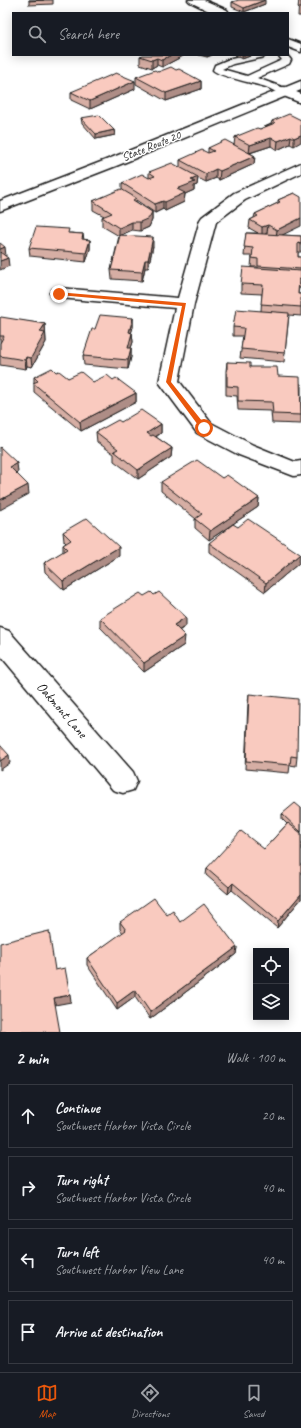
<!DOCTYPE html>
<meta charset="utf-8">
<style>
body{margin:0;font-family:Caveat,sans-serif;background:#242831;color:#f1f3f6}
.controls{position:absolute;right:12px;bottom:12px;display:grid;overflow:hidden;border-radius:0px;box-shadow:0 2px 10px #0003}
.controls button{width:36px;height:36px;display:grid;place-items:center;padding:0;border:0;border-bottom:1px solid #363941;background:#171b24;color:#f1f3f6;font:20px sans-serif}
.stop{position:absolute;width:12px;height:12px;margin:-9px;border:3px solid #ea580c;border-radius:50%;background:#fff}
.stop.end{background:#ea580c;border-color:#fff;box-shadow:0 1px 4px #0008}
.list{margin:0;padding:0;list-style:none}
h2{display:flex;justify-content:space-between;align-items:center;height:52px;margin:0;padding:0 16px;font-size:17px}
h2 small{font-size:13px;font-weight:400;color:#9ea1a6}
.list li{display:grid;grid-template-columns:26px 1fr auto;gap:12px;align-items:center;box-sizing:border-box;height:64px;margin:0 8px 8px;padding:0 8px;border:1px solid #363941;border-radius:0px}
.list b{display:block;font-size:15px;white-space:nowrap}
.list p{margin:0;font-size:13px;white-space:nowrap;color:#9ea1a6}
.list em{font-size:13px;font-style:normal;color:#9ea1a6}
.icon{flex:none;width:22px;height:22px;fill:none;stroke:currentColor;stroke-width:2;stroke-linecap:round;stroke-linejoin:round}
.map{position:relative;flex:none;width:301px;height:1032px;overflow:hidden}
.search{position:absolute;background:#171b24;box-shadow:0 2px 10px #0003;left:12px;right:12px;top:12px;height:44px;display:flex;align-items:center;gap:10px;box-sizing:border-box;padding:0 14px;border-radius:0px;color:#9ea1a6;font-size:15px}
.sheet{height:340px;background:#171b24}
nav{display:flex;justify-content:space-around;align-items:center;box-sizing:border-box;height:56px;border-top:1px solid #363941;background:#171b24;font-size:11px;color:#9ea1a6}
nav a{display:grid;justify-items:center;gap:2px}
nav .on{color:#ea580c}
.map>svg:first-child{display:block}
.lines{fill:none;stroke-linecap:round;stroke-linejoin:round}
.service-casing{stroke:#1c1c1c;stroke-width:3}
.minor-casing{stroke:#1c1c1c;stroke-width:3}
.primary-casing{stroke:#1c1c1c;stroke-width:3}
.service{fill:#fff;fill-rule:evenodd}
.minor{fill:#fff;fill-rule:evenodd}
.primary{fill:#fff;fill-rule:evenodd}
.wall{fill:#d6aea4;stroke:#1c1c1c}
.shaded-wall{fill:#ae8d86;stroke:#1c1c1c}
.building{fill:#f9cabf;stroke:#1c1c1c}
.route{fill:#ea580c}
.labels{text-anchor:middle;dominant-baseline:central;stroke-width:3;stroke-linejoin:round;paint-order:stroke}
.far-street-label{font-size:12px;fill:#1c1c1c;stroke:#fff}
.street-label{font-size:14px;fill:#1c1c1c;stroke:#fff}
</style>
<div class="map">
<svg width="301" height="1032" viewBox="0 0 301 1032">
<rect width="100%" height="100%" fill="#fff"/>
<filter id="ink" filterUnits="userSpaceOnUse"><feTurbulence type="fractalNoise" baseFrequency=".025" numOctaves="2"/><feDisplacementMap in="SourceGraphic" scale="8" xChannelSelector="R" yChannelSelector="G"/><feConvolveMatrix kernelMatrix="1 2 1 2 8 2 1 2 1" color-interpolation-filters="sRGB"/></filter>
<g filter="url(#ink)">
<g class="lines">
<defs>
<path id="service" d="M249 55H265L264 57 233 64 222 69 247 76 282 60 278 55H287L291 60 289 64 257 78 287 89 289 91 287 93C280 95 273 90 266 87 254 83 220 77 213 70L215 65 227 60Z"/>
<g id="minor">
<polygon points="188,0 204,0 227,10 229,13 213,13 190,2"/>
<polygon points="288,39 301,44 301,52 288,47"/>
<polygon points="284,87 301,94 301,103 279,94 277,91 279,88"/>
<polygon points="301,163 301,173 245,200 216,222 194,304 179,381 211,423 253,445 295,462 301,461 301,475 294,476 239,455 197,433 162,386 159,382 175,308 59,298 53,297 50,293 53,289 59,288 178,298 200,220 202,217 234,193"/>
<polygon points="0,628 9,631 133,772 137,781 133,790 123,793 113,790 0,655"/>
</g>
<polygon id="primary" points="301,81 301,90 116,166 0,211 0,201 106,160"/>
</defs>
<use href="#service" class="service-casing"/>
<use href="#minor" class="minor-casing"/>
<use href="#primary" class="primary-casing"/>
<use href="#service" class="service"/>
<use href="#minor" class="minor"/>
<use href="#primary" class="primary"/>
</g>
<g class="wall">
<polygon points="29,0 53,0 53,4 29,5"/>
<polygon points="299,0 301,0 301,16 298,16"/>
<polygon points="232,2 265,4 244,12 232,7"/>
<polygon points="199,55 212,55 207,57"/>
<polygon points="234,55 250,55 250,56 242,59"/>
<polygon points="140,56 183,56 162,67 157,65 152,68 140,64"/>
<polygon points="158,72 201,81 201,89 166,101 136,84 136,77"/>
<polygon points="135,89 90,109 71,100 71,92"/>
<polygon points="81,118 114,130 115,135 96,139 82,123"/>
<polygon points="301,120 294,146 290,144 277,150 271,146 250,153 255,156 254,164 219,180 216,178 206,182 198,178 197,185 194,186 194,190 185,194 184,202 165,211 163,209 155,213 136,200 136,202 152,212 152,220 149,227 140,231 132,230 121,235 153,246 148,268 145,268 142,281 112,279 111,270 119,236 102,226 102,217 104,216 93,210 93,201 122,190 122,183 149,178 149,172 180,167 180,160 208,153 208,148 234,145 235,137 260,129 271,124 272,121"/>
<polygon points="294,193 282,235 301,236 301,252 298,252 298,257 301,257 301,288 299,288 298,294 301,294 301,316 289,315 284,362 240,358 243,336 233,336 233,327 261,311 262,294 241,293 241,284 258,268 258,267 251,267 252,256 244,256 246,233 258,233 249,228 250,220 254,218 255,214 278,203 278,200"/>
<polygon points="70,233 83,234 84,240 90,240 90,249 86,262 30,256 29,248"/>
<polygon points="0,318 45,324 46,342 32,367 27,366 26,369 0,365"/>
<polygon points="133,318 133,327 131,333 132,333 133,342 131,348 131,357 128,369 84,365 83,356 95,329"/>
<polygon points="227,362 250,367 301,384 301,424 272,423 271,411 238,410 237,396 226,395 226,371"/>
<polygon points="56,372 68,378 93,382 113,380 136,393 136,402 81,431 34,392 34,377"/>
<polygon points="121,422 161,424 161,433 156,437 172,448 171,457 138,479 114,461 114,454 97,442 96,432"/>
<polygon points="222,478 259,498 258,507 209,540 195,528 195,519 196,519 161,491 161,482"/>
<polygon points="238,527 299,563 265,592 209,552 209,543"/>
<polygon points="63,532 119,556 64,590 45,572 44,563 63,552 63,545 66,543 64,541"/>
<polygon points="144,596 186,626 179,631 184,645 144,672 100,627 100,618"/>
<polygon points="249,694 297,757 296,766 290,765 289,773 245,769 248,703"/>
<polygon points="301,808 301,899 277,928 232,890 228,894 206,875 207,868 264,849 287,824 282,819 282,814"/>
<polygon points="167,915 180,922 237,947 236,954 150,1019 135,997 117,1010 87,965 87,958 123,933 120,929 120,922"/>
</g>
<g class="shaded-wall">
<polygon points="265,0 265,4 244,12 244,8"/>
<polygon points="171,55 183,55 183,56 162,67 162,60"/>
<polygon points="207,55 212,55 207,57"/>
<polygon points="242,55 250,55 250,56 242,59"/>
<polygon points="157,58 157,65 152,68 152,60"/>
<polygon points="135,81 135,89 90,109 90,101"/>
<polygon points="201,81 201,89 166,101 166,93"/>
<polygon points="114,130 115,135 96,139 96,134"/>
<polygon points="301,135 301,142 294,146 294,138"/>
<polygon points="291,136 290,144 277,150 278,141"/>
<polygon points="271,138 271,146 249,153 250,145"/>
<polygon points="255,156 254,164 219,180 220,171"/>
<polygon points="216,169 216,178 206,182 206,174"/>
<polygon points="198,177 197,185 194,186 194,190 185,194 184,202 165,211 165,202 177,189 191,180"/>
<polygon points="163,201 163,209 155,213 155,204"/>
<polygon points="152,212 152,220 149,227 140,231 140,222"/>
<polygon points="301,218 301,226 276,238 277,230"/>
<polygon points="132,222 132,230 119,236 119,228"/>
<polygon points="268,225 267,233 262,236 262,227"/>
<polygon points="153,237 153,246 148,268 148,260"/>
<polygon points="90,240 90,249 86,262 86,253"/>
<polygon points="5,247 6,256 0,258 0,249"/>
<polygon points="8,258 9,266 0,270 0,261"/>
<polygon points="145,260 145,268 142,281 142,272"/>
<polygon points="133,318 133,327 129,341 129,332"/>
<polygon points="45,324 46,342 32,367 31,358 40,332"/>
<polygon points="132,333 133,342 128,357 128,348"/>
<polygon points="131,348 131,357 128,369 128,360"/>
<polygon points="26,357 27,366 26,369 25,360"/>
<polygon points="136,393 136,402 81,431 80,422"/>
<polygon points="161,424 161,433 147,442 147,433"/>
<polygon points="172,448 171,457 138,479 138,470"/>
<polygon points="17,463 18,472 11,476 10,467"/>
<polygon points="28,485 29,494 0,510 0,500"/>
<polygon points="259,498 258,507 209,540 210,531"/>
<polygon points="119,547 119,556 64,590 63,581"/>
<polygon points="300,554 299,563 265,592 266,583"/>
<polygon points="186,617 186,626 173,634 174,625"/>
<polygon points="185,636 184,645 144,672 144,663"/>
<polygon points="9,755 10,763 0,770 0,761"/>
<polygon points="233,883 232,890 228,894 229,887"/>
<polygon points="301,894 301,899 277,928 278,921"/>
<polygon points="237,947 236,954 150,1019 150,1012"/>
<polygon points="135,990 135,997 117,1010 117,1003"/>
<polygon points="70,995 71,1002 55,1005 54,998"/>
</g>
<g class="building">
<polygon points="29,0 44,0 29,1"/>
<polygon points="239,0 265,0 244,8 232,2"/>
<polygon points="299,0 301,0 301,8 298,8"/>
<polygon points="143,55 171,55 162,60 157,58 152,60 140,56"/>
<polygon points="171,67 176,70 179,69 201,81 166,93 136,77 155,70 158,72"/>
<polygon points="116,73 135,81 90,101 71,92"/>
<polygon points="289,114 301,120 301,135 294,138 291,136 278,141 271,138 250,145 235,137 257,128 260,129 275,123 272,121"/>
<polygon points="99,115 114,130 96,134 81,118"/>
<polygon points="225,140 255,156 220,171 216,169 206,174 180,160 202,150 208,153 214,151 208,148"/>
<polygon points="172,163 198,177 191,180 195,182 177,189 185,193 165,202 163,201 155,204 122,183 142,174 149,178 155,176 149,172"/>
<polygon points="121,189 136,198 133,200 152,212 149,218 140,222 132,222 119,228 102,217 112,213 93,201"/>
<polygon points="294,193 301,197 301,218 277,230 268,225 262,227 250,220 258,216 255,214 280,202 278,200"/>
<polygon points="36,227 69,229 68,233 83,234 82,239 90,240 86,253 29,248"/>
<polygon points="246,233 301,236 301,244 298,243 298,257 301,257 301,269 258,266 258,259 252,258 253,248 244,247"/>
<polygon points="120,235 153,237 148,260 145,260 142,272 111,270"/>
<polygon points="0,243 5,247 0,249"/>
<polygon points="0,252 8,258 0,261"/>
<polygon points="243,267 301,271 301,280 299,279 298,294 301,294 301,307 261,304 263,285 241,284"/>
<polygon points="236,309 289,313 285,353 241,349 244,328 233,327"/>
<polygon points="100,315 133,318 129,332 132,333 128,348 131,348 128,360 83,356 92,329 95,329"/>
<polygon points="1,317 45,324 40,332 45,333 31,358 26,357 25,360 0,356 0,343 4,336 0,336 0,318"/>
<polygon points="227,362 250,363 250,367 277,367 278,376 300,377 301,415 273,414 272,402 238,401 238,387 227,386"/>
<polygon points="52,368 56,372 59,371 68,378 81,372 93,382 107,375 113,380 116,378 136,393 80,422 33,383 38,381 34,377"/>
<polygon points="141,410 161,424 147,433 151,436 153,435 172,448 138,470 114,451 118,449 96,432 118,420 121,422"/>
<polygon points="0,447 17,463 10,467 28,485 0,500"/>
<polygon points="197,460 222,478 227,475 259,498 210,531 195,519 202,514 161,482"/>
<polygon points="87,518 119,547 63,581 44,563 67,549 63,545 71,540 63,532"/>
<polygon points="248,519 300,554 266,583 209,543 233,524 238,527"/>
<polygon points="151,592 154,595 159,592 186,617 174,625 185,636 144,663 100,618 140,593 144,596"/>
<polygon points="249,694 298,699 297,757 291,756 290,765 246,761"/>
<polygon points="0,745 9,755 0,761"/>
<polygon points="295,803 301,808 301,832 282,814"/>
<polygon points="288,823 301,833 301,894 278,921 233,883 229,887 207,868 241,831 264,849"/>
<polygon points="154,898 167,915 173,911 180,922 204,904 237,947 150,1012 135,990 117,1003 87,958 126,930 120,922"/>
<polygon points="49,931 55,970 65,968 70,995 54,998 60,1032 0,1032 0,943"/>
</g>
</g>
<polygon class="route" points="57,292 186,303 171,382 206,426 206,429 201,429 166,382 182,306 59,295 57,295"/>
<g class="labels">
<g class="far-street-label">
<text transform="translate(151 146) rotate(-22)">State Route 20</text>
</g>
<g class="street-label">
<text transform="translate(62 710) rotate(49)">Oakmont Lane</text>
</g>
</g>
</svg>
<div class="controls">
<button><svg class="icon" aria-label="locate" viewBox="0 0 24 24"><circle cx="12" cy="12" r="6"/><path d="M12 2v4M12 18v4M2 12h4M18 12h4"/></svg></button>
<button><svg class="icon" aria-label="layers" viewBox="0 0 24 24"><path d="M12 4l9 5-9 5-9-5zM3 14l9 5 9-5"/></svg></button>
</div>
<div class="stop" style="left:204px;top:428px"></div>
<div class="stop end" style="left:59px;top:294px"></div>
<div class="search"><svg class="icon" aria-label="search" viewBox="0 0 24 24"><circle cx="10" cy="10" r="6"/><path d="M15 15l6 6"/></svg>Search here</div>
</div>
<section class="sheet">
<h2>2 min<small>Walk · 100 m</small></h2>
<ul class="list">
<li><svg class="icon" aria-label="ahead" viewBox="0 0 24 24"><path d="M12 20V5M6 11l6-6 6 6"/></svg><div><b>Continue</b><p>Southwest Harbor Vista Circle</p></div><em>20 m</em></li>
<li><svg class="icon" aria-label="right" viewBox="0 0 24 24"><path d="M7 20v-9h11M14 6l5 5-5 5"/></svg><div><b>Turn right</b><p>Southwest Harbor Vista Circle</p></div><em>40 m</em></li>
<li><svg class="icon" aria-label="left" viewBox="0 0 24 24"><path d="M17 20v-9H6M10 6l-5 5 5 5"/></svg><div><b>Turn left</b><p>Southwest Harbor View Lane</p></div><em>40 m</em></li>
<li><svg class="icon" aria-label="arrive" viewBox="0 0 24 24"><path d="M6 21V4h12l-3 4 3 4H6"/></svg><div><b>Arrive at destination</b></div></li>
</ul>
</section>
<nav>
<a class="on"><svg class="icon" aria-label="map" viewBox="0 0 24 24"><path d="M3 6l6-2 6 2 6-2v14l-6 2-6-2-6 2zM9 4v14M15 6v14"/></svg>Map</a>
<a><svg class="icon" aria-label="directions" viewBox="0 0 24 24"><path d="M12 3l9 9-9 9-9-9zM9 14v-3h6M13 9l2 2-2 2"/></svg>Directions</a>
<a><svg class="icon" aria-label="saved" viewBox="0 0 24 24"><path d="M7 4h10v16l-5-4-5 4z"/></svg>Saved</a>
</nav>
